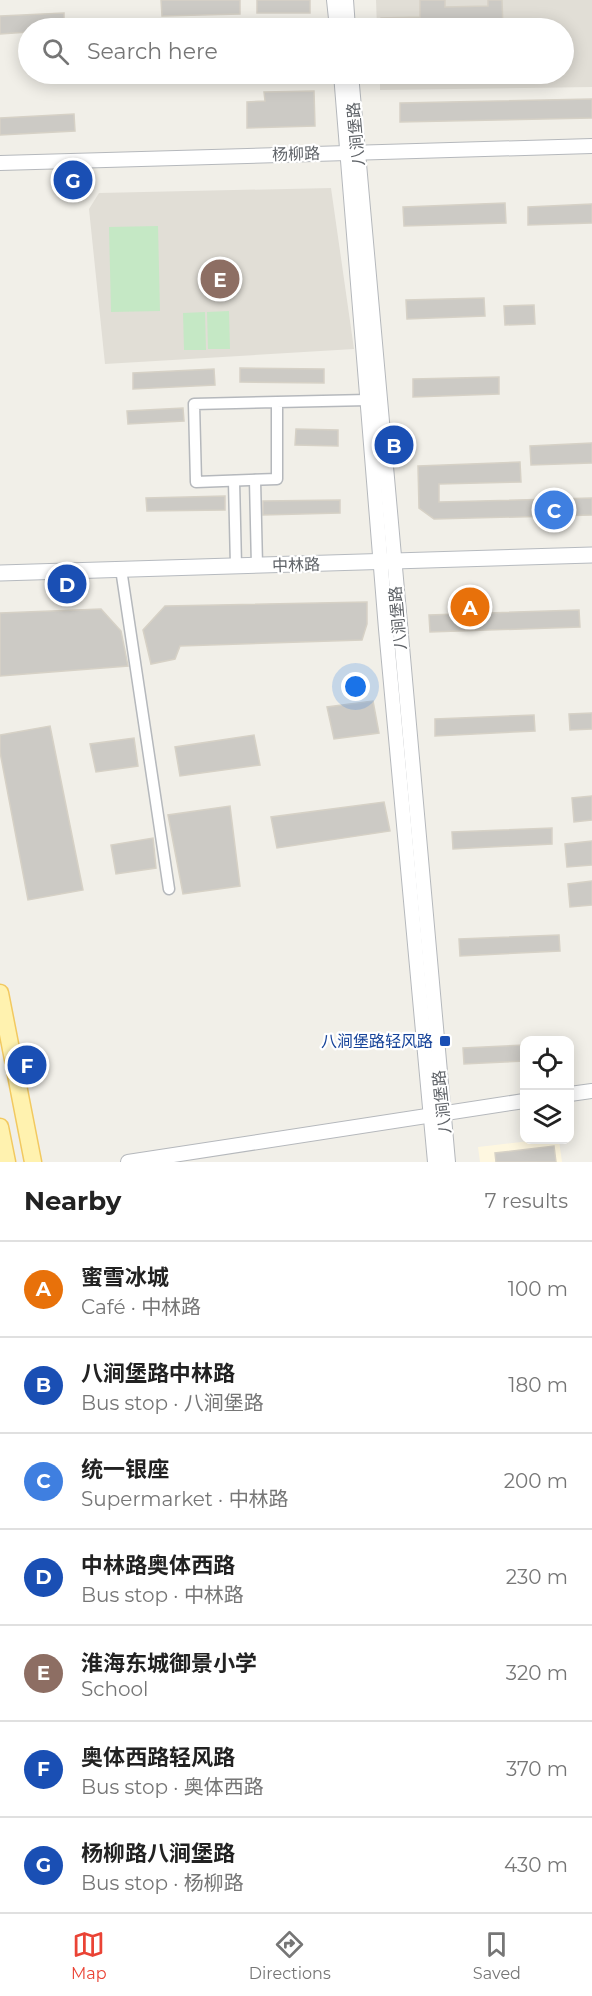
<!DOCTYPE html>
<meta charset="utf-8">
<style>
body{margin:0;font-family:Montserrat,"Noto Sans SC",sans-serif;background:#f2f2f2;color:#222}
.controls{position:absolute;right:18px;bottom:18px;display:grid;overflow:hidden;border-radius:12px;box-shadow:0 3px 15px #0003}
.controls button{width:54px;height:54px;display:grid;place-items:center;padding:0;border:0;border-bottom:2px solid #e0e0e0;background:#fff;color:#222;font:30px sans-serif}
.you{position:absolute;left:356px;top:687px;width:21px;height:21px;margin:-15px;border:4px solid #fff;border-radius:50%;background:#1a73e8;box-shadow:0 0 0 9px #1a73e833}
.badge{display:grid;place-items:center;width:39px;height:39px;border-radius:50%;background:#ea4335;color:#fff;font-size:20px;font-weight:700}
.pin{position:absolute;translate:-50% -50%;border:3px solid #fff;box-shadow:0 2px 6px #0006}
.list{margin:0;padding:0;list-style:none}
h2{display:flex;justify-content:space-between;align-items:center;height:78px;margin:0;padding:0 24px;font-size:26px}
h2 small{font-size:20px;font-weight:400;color:#767676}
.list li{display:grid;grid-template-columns:39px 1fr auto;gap:18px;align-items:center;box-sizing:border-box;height:96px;padding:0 24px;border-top:2px solid #e0e0e0}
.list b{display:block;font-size:22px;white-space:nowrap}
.list p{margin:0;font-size:20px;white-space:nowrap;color:#767676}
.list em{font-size:20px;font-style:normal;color:#767676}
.icon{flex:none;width:33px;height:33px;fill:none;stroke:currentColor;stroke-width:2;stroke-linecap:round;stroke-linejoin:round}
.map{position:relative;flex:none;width:592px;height:1162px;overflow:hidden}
.search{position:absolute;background:#fff;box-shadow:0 3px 15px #0003;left:18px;right:18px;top:18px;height:66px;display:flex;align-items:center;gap:15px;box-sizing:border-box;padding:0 21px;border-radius:33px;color:#767676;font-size:22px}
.sheet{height:750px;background:#fff}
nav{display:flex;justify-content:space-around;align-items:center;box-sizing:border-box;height:84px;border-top:2px solid #e0e0e0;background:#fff;font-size:16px;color:#767676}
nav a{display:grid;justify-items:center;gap:3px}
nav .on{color:#ea4335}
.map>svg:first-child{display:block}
.commercial{fill:#fef7e0}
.education{fill:#e1ded6}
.green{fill:#c5e8c5}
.building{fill:#cccac5;stroke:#d6d1c6;stroke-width:1.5}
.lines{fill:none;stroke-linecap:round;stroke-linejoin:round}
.minor-casing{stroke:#b5b8bc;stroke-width:13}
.tertiary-casing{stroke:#b5b8bc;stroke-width:16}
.secondary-casing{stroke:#b6babf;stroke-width:17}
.primary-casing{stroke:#f2c960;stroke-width:19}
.minor{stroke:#fff;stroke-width:10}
.tertiary{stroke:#fff;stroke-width:14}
.secondary{stroke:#fff;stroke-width:15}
.primary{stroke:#fff2af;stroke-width:16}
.transit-dot{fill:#1a4fb4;stroke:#fff;stroke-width:2}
.labels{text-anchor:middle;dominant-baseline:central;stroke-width:4.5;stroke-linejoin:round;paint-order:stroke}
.street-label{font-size:16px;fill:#5f6368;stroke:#fff}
.transit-label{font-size:16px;fill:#164399;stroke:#fff;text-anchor:end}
</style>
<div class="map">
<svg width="592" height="1162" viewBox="0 0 592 1162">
<rect width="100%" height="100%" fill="#f1efe8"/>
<polygon class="commercial" points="539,1140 559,1140 562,1162 480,1162 478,1147"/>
<g class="education">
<polygon points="376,0 592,0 592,87 380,90 380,74 564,74 564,28 377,28"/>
<polygon points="331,188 354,349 105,364 89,209 99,193"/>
</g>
<g class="green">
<polygon points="158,226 160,311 111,312 109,227"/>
<polygon points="229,311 230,349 208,349 207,312"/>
<polygon points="205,312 206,350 184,350 183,313"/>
</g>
<g class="building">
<polygon points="161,0 240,0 240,14 162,16"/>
<rect x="257" y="0" width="53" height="13"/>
<polygon points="420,0 445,0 445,7 488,6 488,0 502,0 503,28 489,28 489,23 438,24 438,28 381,28 381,18 420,17"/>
<polygon points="64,13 64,28 28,28 28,32 0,34 0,16"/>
<polygon points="314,91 315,126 247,128 247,102 265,101 264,92"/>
<polygon points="592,99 592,118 400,122 400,103"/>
<polygon points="74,114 75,131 0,135 0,118"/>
<polygon points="505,203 506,223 404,226 403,207"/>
<polygon points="592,204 592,223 528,225 528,207"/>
<polygon points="484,298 485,316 407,319 406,300"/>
<polygon points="534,305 535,324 505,325 504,306"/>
<polygon points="240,368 324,369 324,383 240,382"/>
<polygon points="214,369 215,385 133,389 133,373"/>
<polygon points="499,377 499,394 413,397 413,379"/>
<polygon points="183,408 184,421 128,424 127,411"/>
<polygon points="296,429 338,430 338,446 295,445"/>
<polygon points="592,443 592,463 531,465 530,446"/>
<polygon points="520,462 521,482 439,484 439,502 592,498 592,515 434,519 419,508 418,466"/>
<polygon points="225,496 225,510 147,511 146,498"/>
<polygon points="340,500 340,513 263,515 263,501"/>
<polygon points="367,602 367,624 362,640 180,646 175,659 151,664 143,630 165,606"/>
<polygon points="101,609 121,631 128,666 0,676 0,613"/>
<polygon points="579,610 580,627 430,632 429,615"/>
<polygon points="373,701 379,733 334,739 327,707"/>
<polygon points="592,713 592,729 570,730 569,714"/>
<polygon points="534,715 535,731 435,736 435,719"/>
<polygon points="50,726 83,890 28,900 0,752 0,735"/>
<polygon points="254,735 260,765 180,776 175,747"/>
<polygon points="134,738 138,766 96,772 90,744"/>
<polygon points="592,796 592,820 574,822 572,798"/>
<polygon points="384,802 390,831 277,848 271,817"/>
<polygon points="230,806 240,886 183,894 168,815"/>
<polygon points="552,828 552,844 453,849 452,832"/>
<polygon points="153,838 156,868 116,874 111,845"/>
<polygon points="592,841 592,865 567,867 565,844"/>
<polygon points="592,881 592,905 570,907 568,884"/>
<polygon points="559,935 560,951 460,956 459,939"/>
<polygon points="525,1045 525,1061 464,1064 463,1048"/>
<polygon points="554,1146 556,1162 496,1162 495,1153"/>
</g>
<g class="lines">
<defs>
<g id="minor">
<polyline points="277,403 277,479 196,482 194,404 368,400"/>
<polyline points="255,480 257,566"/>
<polyline points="234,481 236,566"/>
<polyline points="121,569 169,889"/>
</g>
<g id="tertiary">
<polyline points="334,0 337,28"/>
<polyline points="346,0 348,28"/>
<polyline points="341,74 386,629 435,1162"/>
<polyline points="351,74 448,1162"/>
<polyline points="0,163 592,146"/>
<polyline points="570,1094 592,1091"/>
<polyline points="128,1162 524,1101"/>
</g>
<polyline id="secondary" points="0,573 592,555"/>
<g id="primary">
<polyline points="0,993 33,1162"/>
<polyline points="0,1127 7,1162"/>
</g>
</defs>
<use href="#minor" class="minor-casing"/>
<use href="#tertiary" class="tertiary-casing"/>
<use href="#secondary" class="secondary-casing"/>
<use href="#primary" class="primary-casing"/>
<use href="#minor" class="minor"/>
<use href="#tertiary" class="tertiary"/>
<use href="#secondary" class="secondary"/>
<use href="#primary" class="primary"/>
</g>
<rect class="transit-dot" x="439" y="1035" width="12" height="12" rx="3"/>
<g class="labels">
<g class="street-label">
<text transform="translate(356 134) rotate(-95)">八涧堡路</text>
<text transform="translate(296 154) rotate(-2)">杨柳路</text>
<text transform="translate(296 565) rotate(-2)">中林路</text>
<text transform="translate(398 618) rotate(-95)">八涧堡路</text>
<text transform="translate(442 1102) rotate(-96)">八涧堡路</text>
</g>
<g class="transit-label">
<text x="433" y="1041">八涧堡路轻风路</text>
</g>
</g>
</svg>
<div class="controls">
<button><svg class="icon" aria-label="locate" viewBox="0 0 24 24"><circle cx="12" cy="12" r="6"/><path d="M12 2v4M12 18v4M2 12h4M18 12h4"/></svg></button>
<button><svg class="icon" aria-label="layers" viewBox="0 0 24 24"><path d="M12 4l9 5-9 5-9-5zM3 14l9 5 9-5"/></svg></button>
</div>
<div class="you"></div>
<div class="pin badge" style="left:470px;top:607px;background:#e8710a">A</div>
<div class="pin badge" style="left:394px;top:445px;background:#1a4fb4">B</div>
<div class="pin badge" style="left:554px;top:510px;background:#3f7fe0">C</div>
<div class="pin badge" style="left:67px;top:584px;background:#1a4fb4">D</div>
<div class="pin badge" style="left:220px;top:279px;background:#8d6e63">E</div>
<div class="pin badge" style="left:27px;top:1065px;background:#1a4fb4">F</div>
<div class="pin badge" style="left:73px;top:180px;background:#1a4fb4">G</div>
<div class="search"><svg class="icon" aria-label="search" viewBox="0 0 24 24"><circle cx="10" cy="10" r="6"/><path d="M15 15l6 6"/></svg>Search here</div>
</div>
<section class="sheet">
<h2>Nearby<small>7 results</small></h2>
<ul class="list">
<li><span class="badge" style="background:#e8710a">A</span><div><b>蜜雪冰城</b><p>Café · 中林路</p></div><em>100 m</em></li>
<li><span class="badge" style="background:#1a4fb4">B</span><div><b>八涧堡路中林路</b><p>Bus stop · 八涧堡路</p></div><em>180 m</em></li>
<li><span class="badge" style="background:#3f7fe0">C</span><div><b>统一银座</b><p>Supermarket · 中林路</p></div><em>200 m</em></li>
<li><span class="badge" style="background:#1a4fb4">D</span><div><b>中林路奥体西路</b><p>Bus stop · 中林路</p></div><em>230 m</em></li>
<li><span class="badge" style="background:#8d6e63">E</span><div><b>淮海东城御景小学</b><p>School</p></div><em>320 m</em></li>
<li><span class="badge" style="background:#1a4fb4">F</span><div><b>奥体西路轻风路</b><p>Bus stop · 奥体西路</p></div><em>370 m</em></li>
<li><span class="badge" style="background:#1a4fb4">G</span><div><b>杨柳路八涧堡路</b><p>Bus stop · 杨柳路</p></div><em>430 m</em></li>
</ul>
</section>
<nav>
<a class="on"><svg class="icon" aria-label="map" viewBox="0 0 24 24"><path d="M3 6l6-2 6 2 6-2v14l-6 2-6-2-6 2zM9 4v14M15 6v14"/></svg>Map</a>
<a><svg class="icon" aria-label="directions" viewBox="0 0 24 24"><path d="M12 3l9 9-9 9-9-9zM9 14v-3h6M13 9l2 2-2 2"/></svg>Directions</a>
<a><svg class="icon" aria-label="saved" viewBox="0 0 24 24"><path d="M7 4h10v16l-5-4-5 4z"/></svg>Saved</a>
</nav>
